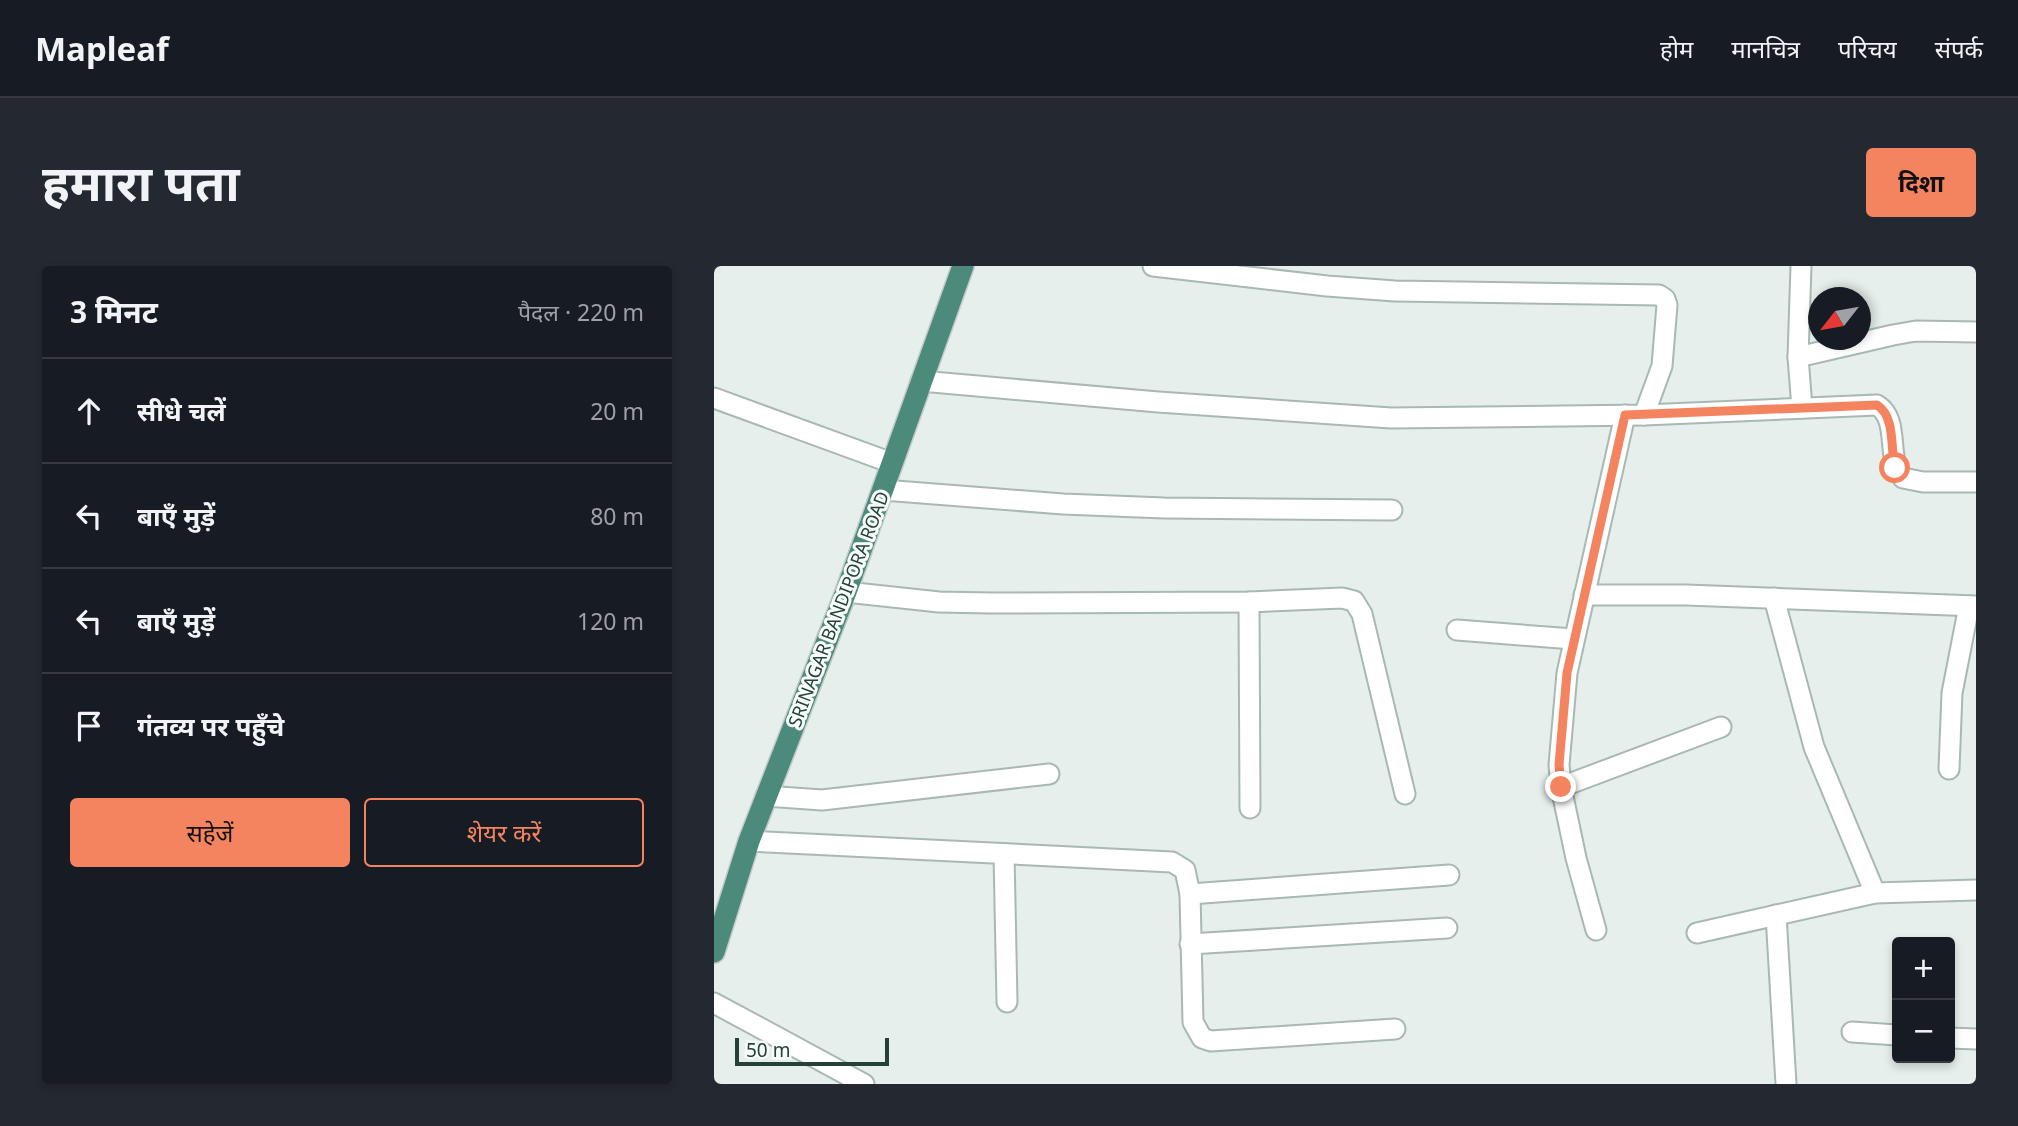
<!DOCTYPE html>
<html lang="hi">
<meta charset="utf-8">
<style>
body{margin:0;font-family:"Noto Sans","Noto Sans Devanagari",sans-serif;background:#242831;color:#f1f3f6}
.controls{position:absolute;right:21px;bottom:21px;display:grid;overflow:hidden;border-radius:7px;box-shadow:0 4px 10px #0003}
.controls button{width:63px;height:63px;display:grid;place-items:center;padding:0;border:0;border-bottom:2px solid #363941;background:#171b24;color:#f1f3f6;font:35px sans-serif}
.compass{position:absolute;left:1094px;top:21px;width:63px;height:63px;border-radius:50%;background:#171b24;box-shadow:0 4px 10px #0003;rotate:239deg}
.scale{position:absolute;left:21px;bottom:18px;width:154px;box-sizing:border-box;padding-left:7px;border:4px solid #24423a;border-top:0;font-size:19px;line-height:24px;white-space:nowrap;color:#24423a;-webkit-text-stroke:5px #f7fbf9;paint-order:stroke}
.stop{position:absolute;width:21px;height:21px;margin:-16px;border:5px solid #f4845f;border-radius:50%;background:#fff}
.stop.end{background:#f4845f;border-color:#fff;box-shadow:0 2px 7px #0008}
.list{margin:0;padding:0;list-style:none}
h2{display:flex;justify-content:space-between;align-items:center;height:91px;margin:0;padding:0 28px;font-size:30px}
h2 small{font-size:23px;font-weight:400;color:#9ea1a6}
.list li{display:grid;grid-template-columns:46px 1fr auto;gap:21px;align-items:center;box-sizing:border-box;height:105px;padding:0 28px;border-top:2px solid #363941}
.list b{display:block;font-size:26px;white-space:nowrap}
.list em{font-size:23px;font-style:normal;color:#9ea1a6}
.actions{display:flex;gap:14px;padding:21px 28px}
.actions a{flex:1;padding:16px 0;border:2px solid #f4845f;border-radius:7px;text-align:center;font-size:24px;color:#f4845f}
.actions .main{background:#f4845f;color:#111}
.icon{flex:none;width:38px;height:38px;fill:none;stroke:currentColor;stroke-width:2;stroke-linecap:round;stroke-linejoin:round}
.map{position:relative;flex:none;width:1262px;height:818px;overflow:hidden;border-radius:7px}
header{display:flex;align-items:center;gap:42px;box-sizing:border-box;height:98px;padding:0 35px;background:#171b24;border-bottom:2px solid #363941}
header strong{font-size:33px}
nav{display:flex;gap:38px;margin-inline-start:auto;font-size:24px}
.intro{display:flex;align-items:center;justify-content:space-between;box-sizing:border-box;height:168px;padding:0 42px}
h1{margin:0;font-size:49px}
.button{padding:18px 32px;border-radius:7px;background:#f4845f;color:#111;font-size:24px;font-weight:700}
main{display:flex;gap:42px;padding:0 42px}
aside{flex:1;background:#171b24;border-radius:7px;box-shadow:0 4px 10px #0003}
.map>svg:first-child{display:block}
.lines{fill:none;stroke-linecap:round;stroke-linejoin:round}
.minor-casing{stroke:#a8b8b2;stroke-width:23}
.trunk-casing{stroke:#c2cac8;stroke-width:24}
.minor{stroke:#fff;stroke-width:19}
.trunk{stroke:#4c8a7c;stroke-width:21}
.route{stroke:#f4845f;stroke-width:9}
.labels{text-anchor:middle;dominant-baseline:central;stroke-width:6;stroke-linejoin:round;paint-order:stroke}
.street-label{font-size:18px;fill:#24423a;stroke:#f7fbf9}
</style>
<header>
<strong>Mapleaf</strong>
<nav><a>होम</a><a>मानचित्र</a><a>परिचय</a><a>संपर्क</a></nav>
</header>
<div class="intro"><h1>हमारा पता</h1><a class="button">दिशा</a></div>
<main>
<aside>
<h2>3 मिनट<small>पैदल · 220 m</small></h2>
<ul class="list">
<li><svg class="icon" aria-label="ahead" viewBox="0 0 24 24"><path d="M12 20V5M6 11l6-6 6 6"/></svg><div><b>सीधे चलें</b></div><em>20 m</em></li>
<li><svg class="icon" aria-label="left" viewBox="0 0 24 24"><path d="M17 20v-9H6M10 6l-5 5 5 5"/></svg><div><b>बाएँ मुड़ें</b></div><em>80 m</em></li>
<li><svg class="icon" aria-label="left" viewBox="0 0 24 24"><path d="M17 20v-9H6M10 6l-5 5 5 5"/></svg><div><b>बाएँ मुड़ें</b></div><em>120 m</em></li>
<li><svg class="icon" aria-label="arrive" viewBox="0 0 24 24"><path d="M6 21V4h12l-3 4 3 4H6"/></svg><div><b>गंतव्य पर पहुँचे</b></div></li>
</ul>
<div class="actions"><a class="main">सहेजें</a><a>शेयर करें</a></div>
</aside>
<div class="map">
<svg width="1262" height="818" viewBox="0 0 1262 818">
<rect width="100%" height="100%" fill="#e6efeb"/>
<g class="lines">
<defs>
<g id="minor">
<polyline points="439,0 613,20 681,25 945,29 951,33 953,39 948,100 930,149"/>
<polyline points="1087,0 1084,91 1088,142"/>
<polyline points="1084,91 1179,69 1202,65 1262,66"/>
<path d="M207 115 444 136 677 152 930 149 1163 139C1187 154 1171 192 1189 212L1209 216H1262"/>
<polyline points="0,132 178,197"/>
<polyline points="169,224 349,238 450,242 678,244"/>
<polyline points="132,326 225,336 277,337 535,336 628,332 640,335 648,348 691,528"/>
<polyline points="870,329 972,329 1262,340"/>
<polyline points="1060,332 1100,481 1161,627"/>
<polyline points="535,336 536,542"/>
<polyline points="743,364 859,373"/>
<polyline points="1235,503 1238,427 1255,340"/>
<polyline points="847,521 1007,461"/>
<polyline points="52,530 108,534 335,508"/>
<polyline points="35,575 458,596 471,604 476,628 479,756 488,772 497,775 681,763"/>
<polyline points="290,588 293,736"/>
<polyline points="476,628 735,609"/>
<polyline points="1062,649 1072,818"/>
<polyline points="882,664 862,592 847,521 845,499 853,407 911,149"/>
<polyline points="983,667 1161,627 1262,624"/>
<polyline points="476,678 733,662"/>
<polyline points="0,737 150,818"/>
<polyline points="1138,766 1183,769"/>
<polyline points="1236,772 1262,773"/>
</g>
<polyline id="trunk" points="0,686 35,575 132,326 249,0"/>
</defs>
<use href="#minor" class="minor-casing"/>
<use href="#trunk" class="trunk-casing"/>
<use href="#minor" class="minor"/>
<use href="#trunk" class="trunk"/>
</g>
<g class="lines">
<path class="route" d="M847 521 845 499 853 407 911 149 1163 139C1182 151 1176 183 1181 202"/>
</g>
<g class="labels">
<g class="street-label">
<text transform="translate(124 343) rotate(-69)">SRINAGAR BANDIPORA ROAD</text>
</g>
</g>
</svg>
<div class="controls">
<button>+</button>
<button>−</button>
</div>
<svg class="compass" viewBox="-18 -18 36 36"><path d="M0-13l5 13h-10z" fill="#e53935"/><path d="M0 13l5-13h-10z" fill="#9ea1a6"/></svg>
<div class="scale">50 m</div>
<div class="stop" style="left:1181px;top:202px"></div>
<div class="stop end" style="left:847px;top:521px"></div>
</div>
</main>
